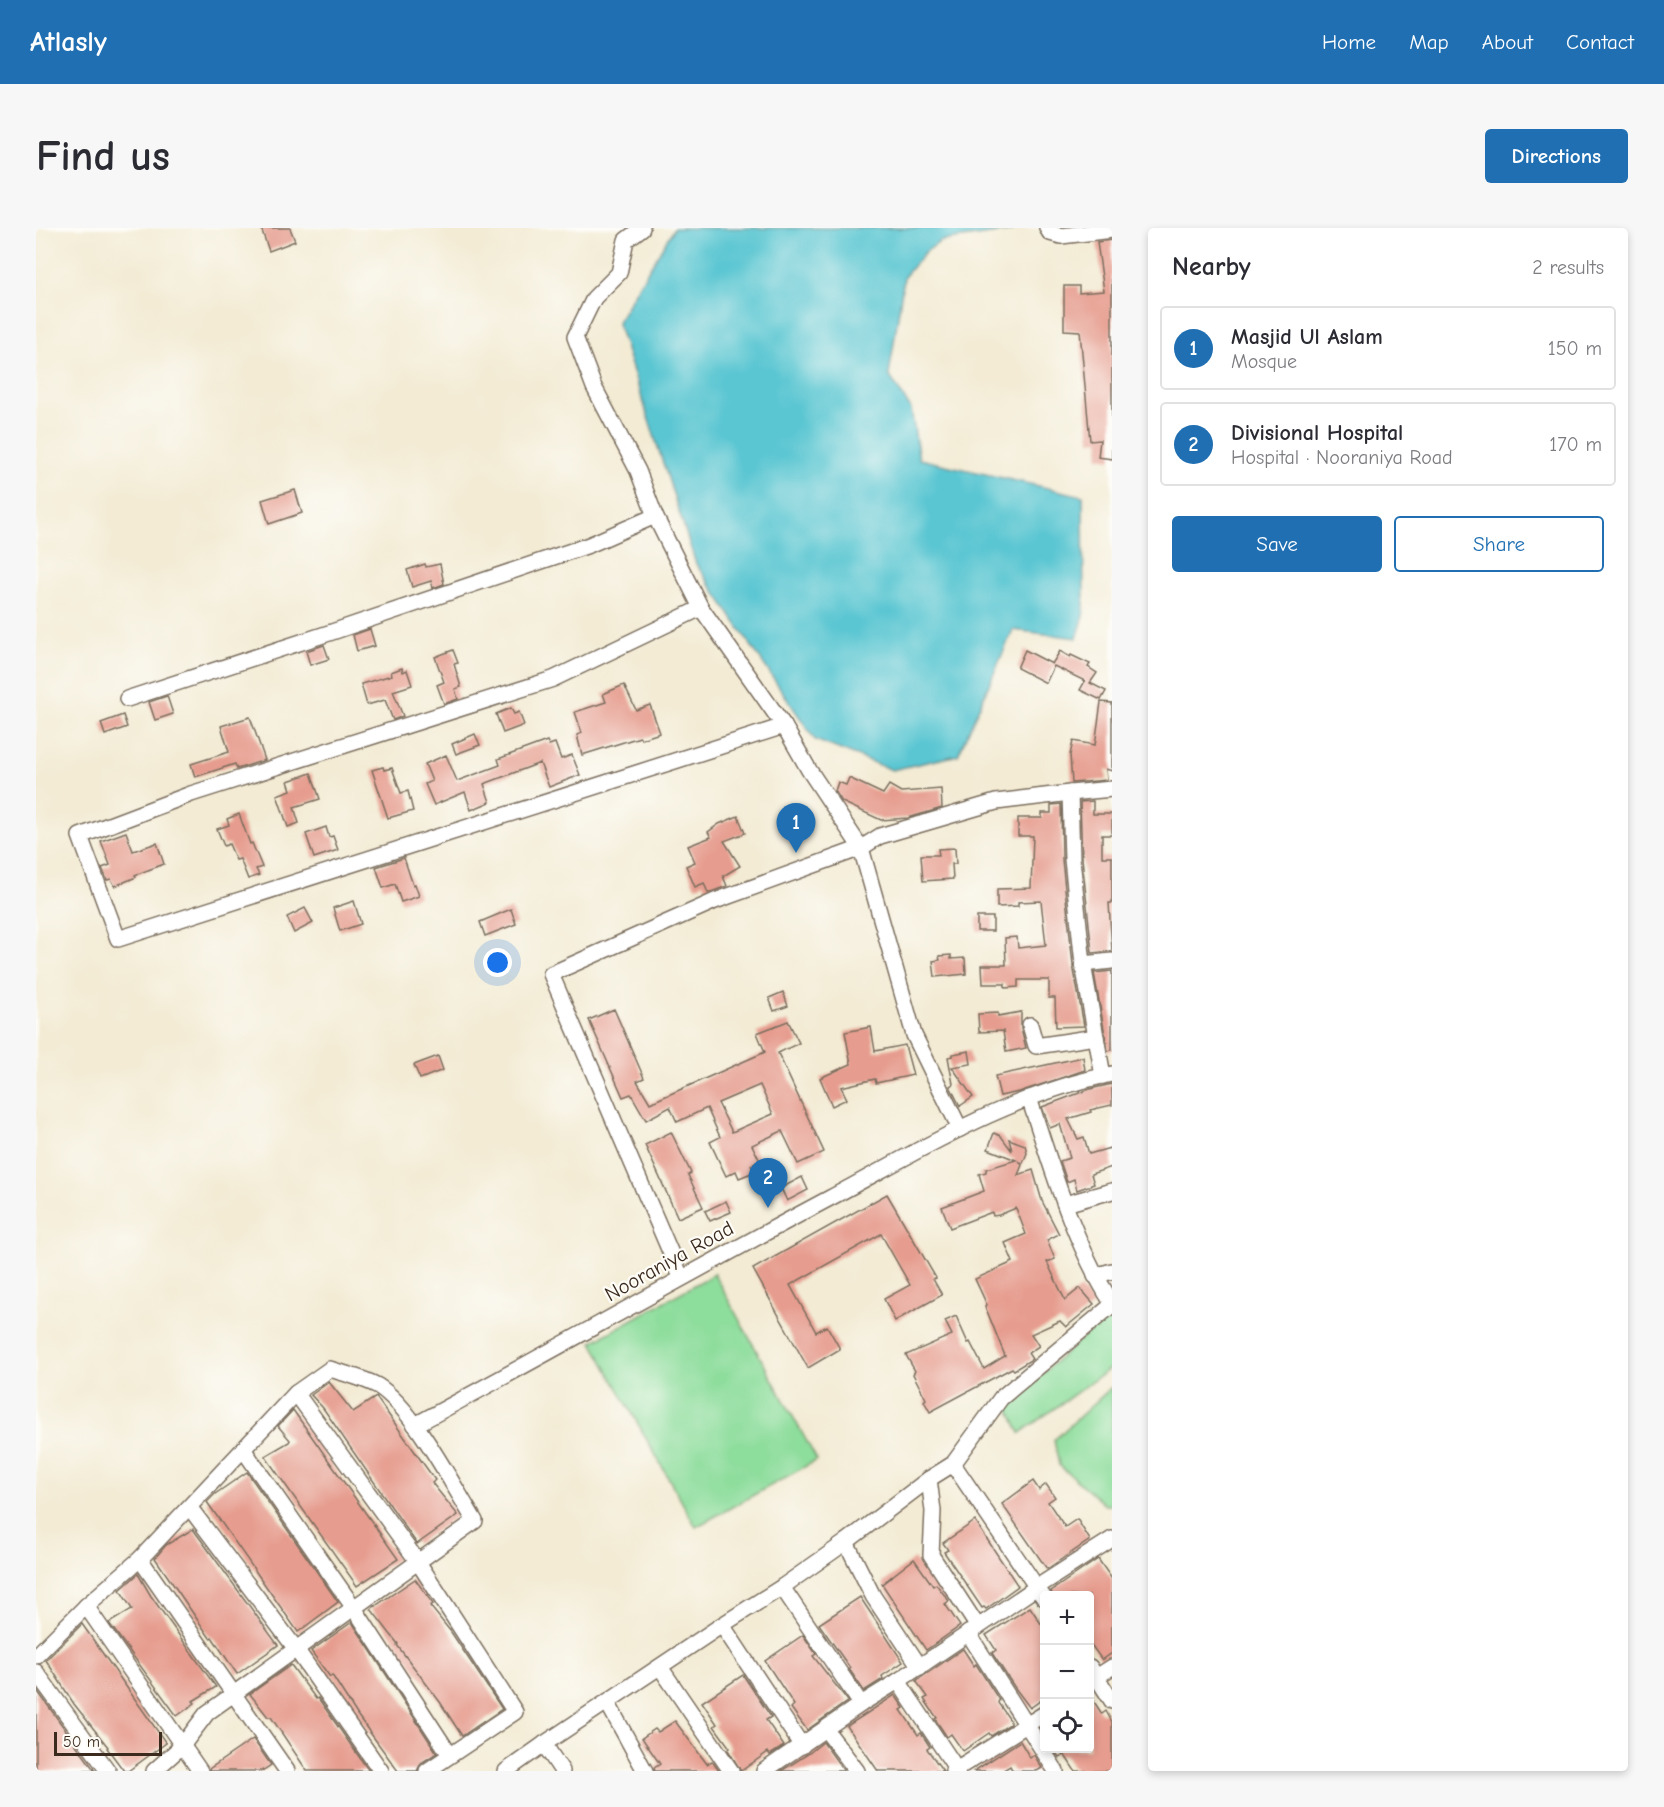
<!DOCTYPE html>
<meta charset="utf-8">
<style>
body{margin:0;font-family:"Comic Neue",sans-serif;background:#f7f7f7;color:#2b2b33}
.controls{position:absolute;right:18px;bottom:18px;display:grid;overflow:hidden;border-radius:6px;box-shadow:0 3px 9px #0003}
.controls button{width:54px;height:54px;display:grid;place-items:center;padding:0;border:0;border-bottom:2px solid #e1e1e2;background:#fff;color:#2b2b33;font:30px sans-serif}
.scale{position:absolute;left:18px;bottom:15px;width:108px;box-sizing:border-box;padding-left:6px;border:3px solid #3b2a1e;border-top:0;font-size:16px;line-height:21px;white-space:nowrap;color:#3b2a1e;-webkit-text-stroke:4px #fdfcf7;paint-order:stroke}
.you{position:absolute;left:462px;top:735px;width:21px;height:21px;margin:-15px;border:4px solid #fff;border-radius:50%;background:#1a73e8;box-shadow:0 0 0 9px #1a73e833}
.badge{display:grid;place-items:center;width:39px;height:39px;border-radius:50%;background:#1f6fb2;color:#fff;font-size:20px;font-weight:700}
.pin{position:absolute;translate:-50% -50px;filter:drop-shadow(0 2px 3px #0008)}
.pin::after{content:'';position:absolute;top:32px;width:21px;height:18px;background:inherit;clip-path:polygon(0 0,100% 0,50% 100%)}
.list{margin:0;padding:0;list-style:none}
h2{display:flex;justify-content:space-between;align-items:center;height:78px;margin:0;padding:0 24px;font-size:26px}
h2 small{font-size:20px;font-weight:400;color:#7c7c81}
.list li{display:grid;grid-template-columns:39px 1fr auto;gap:18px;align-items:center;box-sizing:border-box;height:84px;margin:0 12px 12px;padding:0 12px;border:2px solid #e1e1e2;border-radius:6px}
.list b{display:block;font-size:22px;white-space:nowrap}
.list p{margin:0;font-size:20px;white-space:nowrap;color:#7c7c81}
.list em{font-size:20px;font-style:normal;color:#7c7c81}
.actions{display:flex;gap:12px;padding:18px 24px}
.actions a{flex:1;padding:14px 0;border:2px solid #1f6fb2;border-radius:6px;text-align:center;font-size:21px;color:#1f6fb2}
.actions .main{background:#1f6fb2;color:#fff}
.icon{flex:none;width:33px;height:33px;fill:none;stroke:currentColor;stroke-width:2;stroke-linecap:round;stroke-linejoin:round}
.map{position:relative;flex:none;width:1076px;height:1543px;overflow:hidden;border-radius:6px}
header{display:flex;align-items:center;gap:36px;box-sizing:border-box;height:84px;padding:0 30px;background:#1f6fb2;color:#fff}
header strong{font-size:28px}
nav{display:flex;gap:33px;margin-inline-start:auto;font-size:21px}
.intro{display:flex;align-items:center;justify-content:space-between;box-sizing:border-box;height:144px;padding:0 36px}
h1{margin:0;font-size:42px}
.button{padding:15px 27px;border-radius:6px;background:#1f6fb2;color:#fff;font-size:21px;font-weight:700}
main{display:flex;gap:36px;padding:0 36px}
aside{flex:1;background:#fff;border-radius:6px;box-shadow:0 3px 9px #0003}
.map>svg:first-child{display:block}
.green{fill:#8ddd9c;stroke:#64845d;stroke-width:1.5}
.water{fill:#5ac6d2;stroke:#4a7878;stroke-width:1.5}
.building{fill:#e69d8f;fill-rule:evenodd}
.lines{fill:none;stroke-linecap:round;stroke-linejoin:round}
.minor-casing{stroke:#7b6e5e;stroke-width:18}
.minor{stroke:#fff;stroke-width:15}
.labels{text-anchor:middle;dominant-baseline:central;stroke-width:4.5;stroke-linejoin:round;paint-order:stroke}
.street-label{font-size:21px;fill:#3b2a1e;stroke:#fdfcf7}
</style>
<header>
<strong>Atlasly</strong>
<nav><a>Home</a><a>Map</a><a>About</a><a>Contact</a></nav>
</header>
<div class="intro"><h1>Find us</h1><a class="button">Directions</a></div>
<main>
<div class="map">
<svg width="1076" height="1543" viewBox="0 0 1076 1543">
<rect width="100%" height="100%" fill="#fdfcf7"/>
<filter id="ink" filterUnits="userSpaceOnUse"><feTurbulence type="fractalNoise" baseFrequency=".0167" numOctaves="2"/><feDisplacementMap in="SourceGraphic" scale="12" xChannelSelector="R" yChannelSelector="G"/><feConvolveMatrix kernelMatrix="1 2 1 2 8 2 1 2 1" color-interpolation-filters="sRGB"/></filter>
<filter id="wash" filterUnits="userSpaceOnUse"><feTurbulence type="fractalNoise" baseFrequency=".008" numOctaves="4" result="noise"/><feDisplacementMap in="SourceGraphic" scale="24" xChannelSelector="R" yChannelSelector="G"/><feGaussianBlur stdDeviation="1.35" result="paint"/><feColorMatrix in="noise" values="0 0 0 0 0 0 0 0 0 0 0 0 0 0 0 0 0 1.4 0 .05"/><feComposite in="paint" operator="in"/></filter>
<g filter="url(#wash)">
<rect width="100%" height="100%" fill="#f3ebd4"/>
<g class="green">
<polygon points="678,1046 781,1232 660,1299 556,1114"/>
<polygon points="1073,1086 1076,1089 1076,1139 984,1205 971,1177"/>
<polygon points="1076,1159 1076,1277 1069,1277 1023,1237 1018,1212"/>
</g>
<polygon class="water" points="638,0 979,0 975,3 905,13 888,25 868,49 853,147 875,181 883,231 1047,268 1048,388 1041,410 977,402 922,527 856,542 779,512 660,336 581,94"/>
<g id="blocks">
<g class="building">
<polygon points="225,0 254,0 259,13 233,23"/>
<polygon points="1076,12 1076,231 1062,229 1064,212 1054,213 1044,103 1028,102 1028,58 1043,58 1043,65 1068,63 1061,14"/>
<polygon points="259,262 266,285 233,296 226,272"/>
<polygon points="389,336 390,339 404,336 408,356 397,360 395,353 376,359 371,342"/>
<polygon points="334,401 339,418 321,423 317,407"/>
<polygon points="288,417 293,431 274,437 270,423"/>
<polygon points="417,422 422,435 418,436 425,459 419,461 422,471 408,476 401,457 408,454 399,429"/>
<polygon points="989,422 1016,436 1024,423 1034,429 1035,427 1054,436 1052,439 1061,445 1054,455 1070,463 1065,472 1044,462 1049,453 1018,438 1010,455 981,440"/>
<polygon points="366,440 367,444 371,442 376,457 357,463 367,488 357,492 349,472 331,477 325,456 356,447 355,444"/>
<polygon points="588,457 600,482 614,477 624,505 605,511 604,509 546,527 541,507 546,505 539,484 570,474 567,466"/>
<polygon points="131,468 137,486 119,492 113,474"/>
<polygon points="1065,474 1076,475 1076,543 1070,541 1071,552 1036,555 1034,527 1037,513 1059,517"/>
<polygon points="475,480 478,486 483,484 488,497 467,505 460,486"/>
<polygon points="87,487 91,499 69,507 65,495"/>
<polygon points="214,489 229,532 201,541 199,536 159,549 155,536 193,524 185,498"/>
<polygon points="439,506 444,517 420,526 416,516"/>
<polygon points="511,513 513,517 519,515 525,531 536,527 544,547 513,559 504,535 448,556 454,574 435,582 429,564 398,577 389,556 396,553 389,536 410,527 421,553 464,537 462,531"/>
<polygon points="347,539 348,542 356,540 365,565 372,563 377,583 352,590 336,542"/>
<polygon points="275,545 284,571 258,579 263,595 252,599 241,567 255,562 252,553"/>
<polygon points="813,550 847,566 853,557 865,564 905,561 906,580 872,590 845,592 806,574 799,563 802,554 810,557"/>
<polygon points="1057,573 1057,586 1076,586 1076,607 1066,607 1066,629 1076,629 1076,675 1073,675 1076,723 1056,725 1046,630 1044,574"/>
<polygon points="1025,576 1026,632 1037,737 1048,798 1020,799 1019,770 1013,770 1013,752 982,752 982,759 969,760 969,756 947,756 946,737 970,737 969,710 981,709 982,720 1010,717 1005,673 982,674 982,678 961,679 961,661 995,660 997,608 982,608 982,590 1006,590 1006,585 1015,585 1015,577"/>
<polygon points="203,586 214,616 216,615 226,639 220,641 223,647 212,651 204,631 200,632 193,616 188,618 181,601 193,597 191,591"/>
<polygon points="702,588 709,605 688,613 704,638 687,648 691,658 672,665 668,655 659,659 650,638 659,634 652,618 675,609 672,604 683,596"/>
<polygon points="290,599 293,609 297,608 302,622 278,630 270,606"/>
<polygon points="90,604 97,623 121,615 128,636 99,647 100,649 79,658 75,651 71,652 66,640 74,637 65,613"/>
<polygon points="919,620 920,636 916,636 917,651 887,653 885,627 903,627 902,621"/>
<polygon points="368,630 377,657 379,656 383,668 365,674 359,656 347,660 340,639"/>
<polygon points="318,673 325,696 304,703 297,680"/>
<polygon points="269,680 277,695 258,705 251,689"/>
<polygon points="475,681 480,696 449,708 444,694"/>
<rect x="941" y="689" width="16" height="14"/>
<polygon points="915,727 915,731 929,730 930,746 899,749 897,733 904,732 903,728"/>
<polygon points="1076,743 1076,822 1072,823 1058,745"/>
<polygon points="747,764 752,778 738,783 733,770"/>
<path d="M578 781 608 850 601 853 614 875 729 824 721 805 752 793 763 815 742 825 788 924 762 936 746 903 716 917 724 933 715 937 718 944 703 950 700 943 690 948 674 914 684 909 671 880 641 894 634 879 610 892 595 866 587 869 553 792ZM724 857 737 886 696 904 682 875Z"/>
<polygon points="985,784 985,800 990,820 970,824 967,803 943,804 942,786 962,785 962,788"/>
<polygon points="835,799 839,823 869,817 877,847 840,855 839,851 805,859 811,871 796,878 784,850 815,836 809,804"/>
<polygon points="933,823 935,836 916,839 937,869 924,878 914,858 917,856 912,829 917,828 917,826"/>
<polygon points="402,828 407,842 384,851 378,837"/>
<polygon points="1047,829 1049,842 983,864 964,868 959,848"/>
<polygon points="1076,856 1076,877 1054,882 1055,884 1032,891 1042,911 1048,909 1053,926 1074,920 1076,927 1076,939 1055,946 1058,956 1041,962 1038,951 1031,954 1024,933 1034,930 1024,896 1014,900 1006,879 1054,861"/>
<polygon points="635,904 655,945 652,947 667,979 642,990 609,917"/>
<polygon points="958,905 965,908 976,923 973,911 989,917 991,925 987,935 984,934 986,937 982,947 997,942 1006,973 1023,1006 1011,1012 1019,1031 1011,1034 1029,1072 1044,1060 1058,1076 1030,1099 1024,1093 995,1106 1003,1118 992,1125 996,1131 978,1142 976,1140 894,1184 888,1173 890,1171 877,1146 879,1143 870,1127 916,1107 909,1093 920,1088 932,1115 934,1114 948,1141 969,1128 949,1078 951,1077 939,1051 977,1034 969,1015 990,1006 980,980 963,987 957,988 956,984 914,1000 906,979 948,963 943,946 950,944 950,941 980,932 952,921"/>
<polygon points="766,949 772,962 751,973 745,960"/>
<polygon points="851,966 900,1050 897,1051 906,1067 859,1093 848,1071 874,1057 845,1006 754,1057 780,1104 791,1098 804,1121 772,1140 717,1041"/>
<polygon points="690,973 695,984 674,993 669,983"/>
<polygon points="293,1154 317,1184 340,1169 399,1252 396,1255 422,1287 381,1316 287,1180 275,1167"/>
<polygon points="257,1182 362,1331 321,1358 229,1228 253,1214 254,1212 242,1198"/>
<polygon points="211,1244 302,1374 262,1404 171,1274 179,1266"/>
<polygon points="997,1253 1003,1262 1010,1256 1019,1269 1012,1274 1029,1299 1041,1291 1054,1312 1011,1341 966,1276"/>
<polygon points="939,1293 982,1358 950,1381 948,1379 946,1380 908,1324 912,1322 907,1315"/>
<polygon points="157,1301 242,1417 201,1446 176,1409 174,1410 119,1330 130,1317"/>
<polygon points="878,1331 897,1358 900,1356 913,1373 909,1376 924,1398 890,1422 846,1356"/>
<polygon points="1062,1331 1076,1351 1076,1425 1066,1432 1053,1414 1053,1368 1017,1368 1015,1363"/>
<polygon points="102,1346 115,1368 180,1459 157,1473 159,1475 141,1488 73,1395 96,1381 84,1362"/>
<polygon points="379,1351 397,1376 394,1378 415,1404 466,1481 426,1508 404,1474 361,1417 362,1416 335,1381"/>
<polygon points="824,1369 867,1434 846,1448 847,1451 828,1463 813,1441 814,1440 783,1396"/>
<polygon points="994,1379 1008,1400 1008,1470 994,1480 979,1460 956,1425 960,1422 950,1407"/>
<polygon points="316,1394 401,1525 385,1535 381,1543 362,1543 322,1488 296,1447 294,1449 275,1423"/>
<polygon points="46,1396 130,1515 92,1543 88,1543 71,1520 72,1519 38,1476 10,1432"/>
<polygon points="767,1407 780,1426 777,1428 812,1473 771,1502 755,1480 758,1477 729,1433"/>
<polygon points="927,1421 938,1438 940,1436 963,1472 962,1475 974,1492 974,1496 955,1508 953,1505 927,1523 915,1506 911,1509 899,1491 901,1490 888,1471 892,1469 880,1453"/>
<polygon points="255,1437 280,1471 282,1470 333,1543 271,1543 235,1489 232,1489 214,1466"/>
<polygon points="707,1447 735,1489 730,1492 748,1518 734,1527 732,1524 705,1543 692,1522 694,1520 678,1498 681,1496 666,1474"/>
<polygon points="0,1461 31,1504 59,1543 0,1543"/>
<polygon points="1053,1466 1066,1486 1070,1483 1076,1494 1076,1543 1039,1543 1028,1526 1023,1529 1017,1521 1053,1521"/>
<polygon points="859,1467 868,1480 865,1482 882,1507 885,1505 894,1519 891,1521 907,1543 842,1543 811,1498"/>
<polygon points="639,1493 671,1536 676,1533 683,1543 619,1543 618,1540 624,1536 606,1510 619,1501 622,1504"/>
<polygon points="217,1511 235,1537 226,1543 174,1543 173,1541"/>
<polygon points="984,1513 994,1530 998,1527 1006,1540 1001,1543 977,1543 974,1538 966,1543 938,1543"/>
<polygon points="787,1514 808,1543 745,1543 772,1526"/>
</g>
</g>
</g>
<g filter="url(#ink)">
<use href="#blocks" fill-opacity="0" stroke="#7b6e5e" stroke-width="1.5"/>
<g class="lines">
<defs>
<g id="minor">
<polyline points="606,0 590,12 583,45 558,70 539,109 558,159 602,243 619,288 665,380 748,498 773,542 825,620 679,673 515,746 645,1049"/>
<polyline points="1011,0 1014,5 1025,8 1076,2"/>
<polyline points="665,380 517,451 155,566 44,608 82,711 748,498"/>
<polyline points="91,471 293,405 553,317 619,288"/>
<polyline points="1034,565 1076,561"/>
<polyline points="1047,736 1076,733"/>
<polyline points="994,797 1000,818 1060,809"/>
<path d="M993 870C1016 939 1036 1012 1076 1075"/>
<polyline points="924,901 878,807 825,620 844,608 960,574 1034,565 1036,631 1047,736 1067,848"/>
<polyline points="1029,976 1076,963"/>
<polyline points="1059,1048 1076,1043"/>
<polyline points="260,1165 382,1334 479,1484 391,1543"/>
<path d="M379 1197C518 1122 655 1044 794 970 884 922 974 866 1076 846"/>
<polyline points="207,1221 318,1380 414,1527"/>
<polyline points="917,1236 1008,1370"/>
<polyline points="893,1251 897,1283 895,1327 942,1399"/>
<polyline points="154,1280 260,1421 345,1543"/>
<polyline points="810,1314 837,1368 884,1439"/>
<polyline points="104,1331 251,1543"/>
<polyline points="746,1359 825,1476"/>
<polyline points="50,1378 164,1543"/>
<polyline points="686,1397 766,1518"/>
<polyline points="932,1405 1020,1543"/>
<path d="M0 1428 50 1378 104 1331 260 1165 294 1141C309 1146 328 1150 342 1158 377 1180 416 1256 439 1293L171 1485 146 1518 118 1543"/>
<polyline points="624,1439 695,1543"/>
<polyline points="1054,1439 1076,1473"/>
<polyline points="0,1444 72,1543"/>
<polyline points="862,1453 922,1543"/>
<polyline points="1054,1453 1076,1439"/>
<polyline points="571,1474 609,1543"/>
<polyline points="790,1502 821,1543"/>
<polyline points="508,1516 526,1543"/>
<polyline points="470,1543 508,1516 686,1397 746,1359 810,1314 893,1251 917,1236 965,1170 1076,1077"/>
<polyline points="728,1543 825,1476 862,1453 1001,1359 1076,1311"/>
<polyline points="917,1543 1008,1486"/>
</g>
</defs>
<use href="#minor" class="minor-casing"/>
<use href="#minor" class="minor"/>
</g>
</g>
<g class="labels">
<g class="street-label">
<text transform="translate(633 1033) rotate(-29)">Nooraniya Road</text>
</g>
</g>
</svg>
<div class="controls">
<button>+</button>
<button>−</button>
<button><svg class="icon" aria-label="locate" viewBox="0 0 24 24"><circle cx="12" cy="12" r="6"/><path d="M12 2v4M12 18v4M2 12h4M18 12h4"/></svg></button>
</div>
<div class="scale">50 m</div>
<div class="you"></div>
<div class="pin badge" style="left:760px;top:625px">1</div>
<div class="pin badge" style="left:732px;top:980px">2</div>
</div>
<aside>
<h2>Nearby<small>2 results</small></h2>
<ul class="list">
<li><span class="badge">1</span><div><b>Masjid Ul Aslam</b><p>Mosque</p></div><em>150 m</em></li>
<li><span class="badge">2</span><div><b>Divisional Hospital</b><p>Hospital · Nooraniya Road</p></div><em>170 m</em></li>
</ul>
<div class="actions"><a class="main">Save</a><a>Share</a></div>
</aside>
</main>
